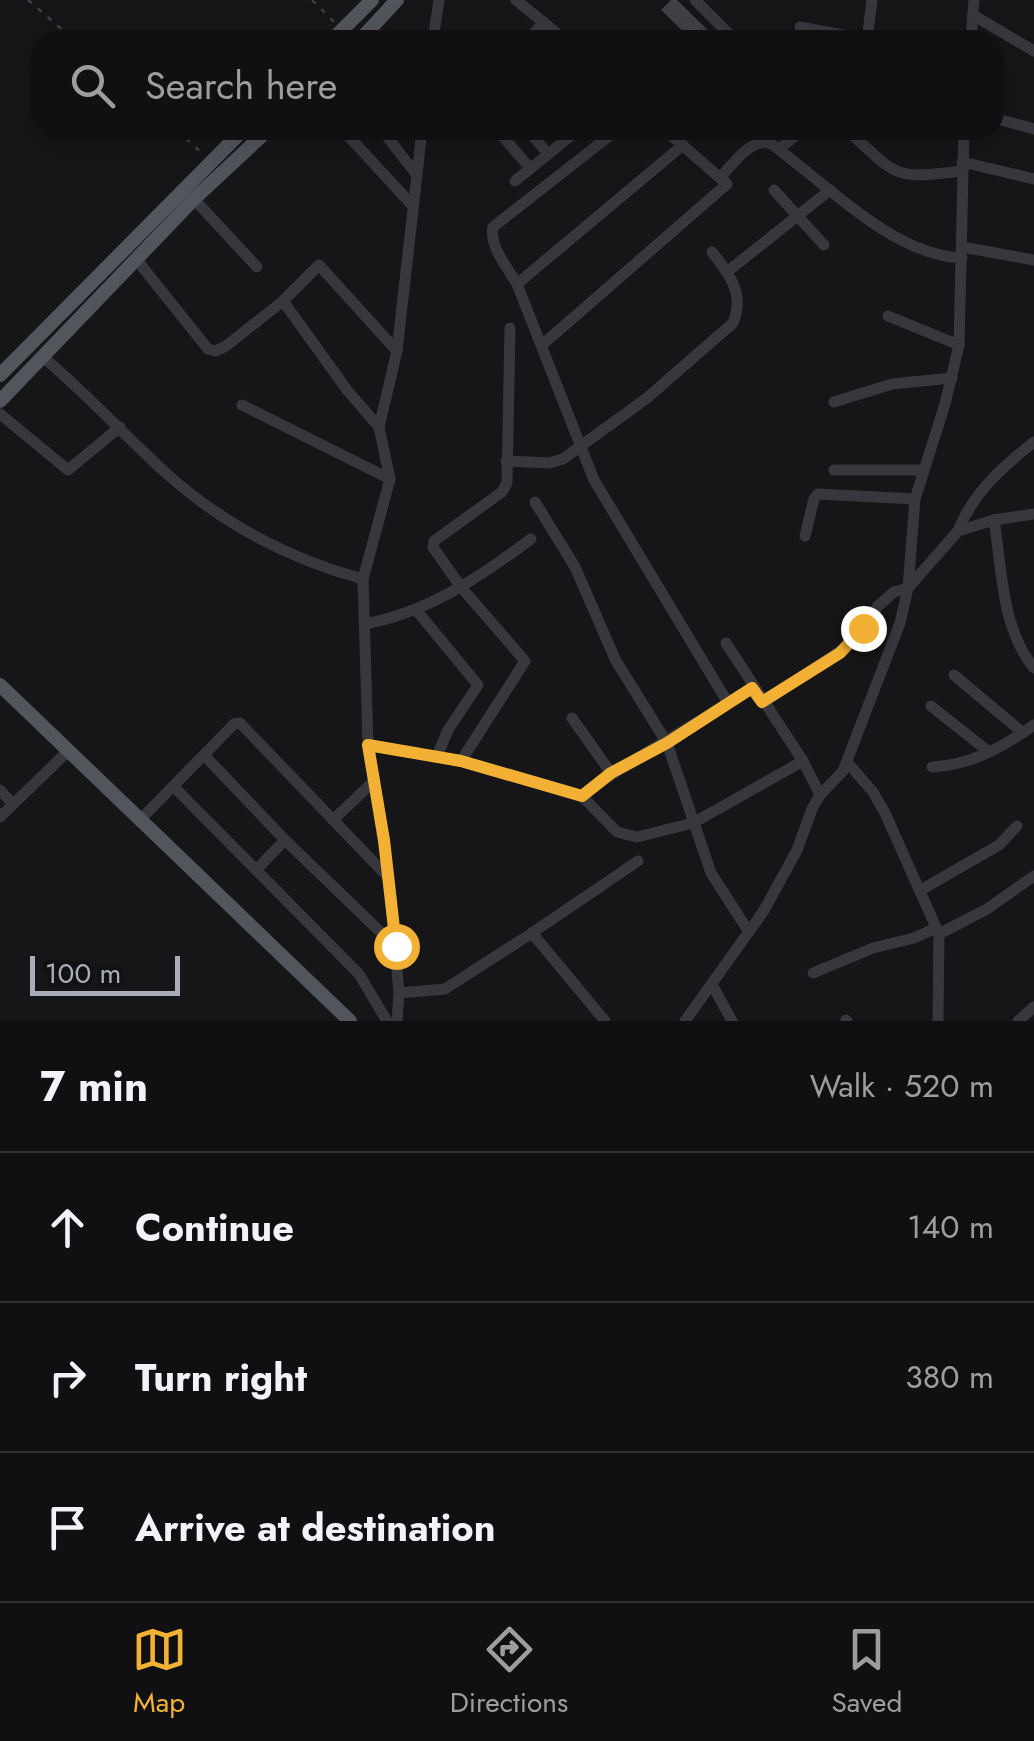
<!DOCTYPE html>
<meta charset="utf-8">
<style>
body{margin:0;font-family:Jost,sans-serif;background:#1e1e20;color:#f1f3f6}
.scale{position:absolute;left:30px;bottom:25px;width:150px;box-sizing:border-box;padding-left:10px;border:5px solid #a8adb8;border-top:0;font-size:28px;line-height:35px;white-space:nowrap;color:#a8adb8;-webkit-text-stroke:8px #111113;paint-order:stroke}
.stop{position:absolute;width:30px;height:30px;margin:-22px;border:8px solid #f2b134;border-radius:50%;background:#fff}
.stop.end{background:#f2b134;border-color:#fff;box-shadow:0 2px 10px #0008}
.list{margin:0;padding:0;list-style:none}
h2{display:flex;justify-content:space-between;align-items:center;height:130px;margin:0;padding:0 40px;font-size:42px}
h2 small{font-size:32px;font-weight:400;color:#9c9d9f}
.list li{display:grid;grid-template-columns:65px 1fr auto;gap:30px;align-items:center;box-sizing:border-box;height:150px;padding:0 40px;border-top:2px solid #303032}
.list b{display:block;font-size:38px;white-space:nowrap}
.list em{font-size:32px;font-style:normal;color:#9c9d9f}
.icon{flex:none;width:55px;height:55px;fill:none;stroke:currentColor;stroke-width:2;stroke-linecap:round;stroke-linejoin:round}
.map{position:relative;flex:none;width:1034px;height:1021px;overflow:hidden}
.search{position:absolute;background:#101012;box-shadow:0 10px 40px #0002;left:30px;right:30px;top:30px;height:110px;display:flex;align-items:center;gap:25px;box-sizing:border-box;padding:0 35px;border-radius:30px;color:#9c9d9f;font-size:38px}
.sheet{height:580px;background:#101012}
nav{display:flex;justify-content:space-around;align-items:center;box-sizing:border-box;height:140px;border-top:2px solid #303032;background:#101012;font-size:28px;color:#9c9d9f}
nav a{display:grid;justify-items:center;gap:5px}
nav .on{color:#f2b134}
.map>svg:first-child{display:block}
.building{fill:#404145}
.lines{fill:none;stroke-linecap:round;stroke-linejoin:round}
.path{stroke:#3d3f44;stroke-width:2.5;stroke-dasharray:5 8;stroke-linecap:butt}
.minor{stroke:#37383d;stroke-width:11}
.major{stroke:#53555c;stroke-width:14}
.route{stroke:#f2b134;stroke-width:12}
</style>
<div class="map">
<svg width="1034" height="1021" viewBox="0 0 1034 1021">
<rect width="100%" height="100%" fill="#161618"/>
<polygon class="building" points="671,0 677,0 718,40 692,40 661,10"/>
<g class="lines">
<g class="path">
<polyline points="28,0 74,40"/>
<polyline points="312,0 334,22"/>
<polyline points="176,130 203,154"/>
</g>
<g class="minor">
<polyline points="516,0 565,40"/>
<polyline points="695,0 735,40"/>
<polyline points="973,15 1034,51"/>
<polyline points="800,27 869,40"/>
<polyline points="433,40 439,0"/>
<polyline points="528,40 544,22"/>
<polyline points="867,40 872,0"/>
<polyline points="971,40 974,0"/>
<polyline points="994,118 1034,129"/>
<polyline points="343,130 411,204"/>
<polyline points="382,130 416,174"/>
<polyline points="497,130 530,168"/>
<polyline points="528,130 548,154"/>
<path d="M617 130 493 227C489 246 507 267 517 284L683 145"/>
<path d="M847 130C898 176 892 180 961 171"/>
<polyline points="858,140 872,130"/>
<polyline points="779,149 803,130"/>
<polyline points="962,162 1034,179"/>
<path d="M720 178C733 164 749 139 770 143 825 182 891 255 962 258"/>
<polyline points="515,181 578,130"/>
<polyline points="774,190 824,245"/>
<polyline points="194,199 257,267"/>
<polyline points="962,247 1034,260"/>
<polyline points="136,259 208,349 216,351 226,346 283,301 319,265 397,351"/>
<polyline points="727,272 830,190"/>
<polyline points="517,284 594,480 725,698 731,701 753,687"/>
<polyline points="283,301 347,390 379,427"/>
<polyline points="888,316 959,345"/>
<polyline points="542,345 727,184 665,130"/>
<path d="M43 357C87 394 125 436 167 474 224 525 290 559 363 579"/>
<polyline points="834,402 892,384 952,378"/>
<polyline points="242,405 390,479"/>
<polyline points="0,414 68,470 120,427"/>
<path d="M506 461 549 463 563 459 647 398 733 323C745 294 730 275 712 252"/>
<polyline points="834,470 923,470"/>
<polyline points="535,502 575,567 616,661 667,743 711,873 749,932"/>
<path d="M994 520C1002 568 1001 628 1034 668"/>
<path d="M958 531C973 493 1002 467 1034 442"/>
<polyline points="805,536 814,499 818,494 915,499"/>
<polyline points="417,611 478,685 448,730 437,756"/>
<path d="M364 624C427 613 480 577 531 539"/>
<polyline points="726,643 803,761 820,795"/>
<polyline points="954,675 1023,733"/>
<polyline points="762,703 852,643 878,606 894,592 908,588 958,531 994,520 1034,514"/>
<polyline points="931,706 989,752"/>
<polyline points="572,718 611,773"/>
<polyline points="368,745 461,761 582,796 617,832 637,837 693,823 803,761"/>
<polyline points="205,756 285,840 396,947"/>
<polyline points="461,761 525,661 460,586 433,547 434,541 502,492 507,483 510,328"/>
<polyline points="847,762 873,792 885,813 939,934 938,1021"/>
<path d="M932 767C971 765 1003 747 1034 725"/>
<polyline points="174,787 359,974 387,1021"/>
<polyline points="0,790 12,803"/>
<path d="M582 796C628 760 682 733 731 701"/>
<polyline points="0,817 67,752"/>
<polyline points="140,820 234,724 240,723 389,878"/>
<polyline points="333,820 374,781"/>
<polyline points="257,869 285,840"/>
<polyline points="921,890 999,845 1017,826"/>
<polyline points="939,934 987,909 1034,876"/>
<polyline points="813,973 873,948 914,938 936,928"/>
<polyline points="713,986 732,1021"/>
<polyline points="399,993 445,989 532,933"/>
<polyline points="846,1020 847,1021"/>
<polyline points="397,1021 399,993 389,878 368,745 363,579 390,479 379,427 397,351 422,130"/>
<polyline points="605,1021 532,933 638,861"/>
<polyline points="685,1021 763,912 797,850 812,809 820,795 843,771 900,623 908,588 915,499 945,404 959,345 964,130"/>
<polyline points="1018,1021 1034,1007"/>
</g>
<g class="major">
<polyline points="332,40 372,0"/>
<polyline points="360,40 397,0"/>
<polyline points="0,375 243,130"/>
<polyline points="0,401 194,199 268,130"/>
<polyline points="0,685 350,1021"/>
</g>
</g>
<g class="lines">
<polyline class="route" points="396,946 384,840 368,745 461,761 582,796 611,773 667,743 752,688 762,702 840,653 863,628"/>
</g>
</svg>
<div class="scale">100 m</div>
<div class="stop" style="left:396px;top:946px"></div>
<div class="stop end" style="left:863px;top:628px"></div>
<div class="search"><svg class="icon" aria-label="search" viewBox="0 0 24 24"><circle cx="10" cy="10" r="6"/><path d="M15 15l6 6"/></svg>Search here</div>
</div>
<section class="sheet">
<h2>7 min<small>Walk · 520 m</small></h2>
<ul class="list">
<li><svg class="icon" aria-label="ahead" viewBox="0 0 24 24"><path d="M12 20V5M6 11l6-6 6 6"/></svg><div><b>Continue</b></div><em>140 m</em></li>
<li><svg class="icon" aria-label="right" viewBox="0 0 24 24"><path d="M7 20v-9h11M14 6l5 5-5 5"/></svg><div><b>Turn right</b></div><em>380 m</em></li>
<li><svg class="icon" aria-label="arrive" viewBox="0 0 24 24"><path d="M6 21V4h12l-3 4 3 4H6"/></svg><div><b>Arrive at destination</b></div></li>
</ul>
</section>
<nav>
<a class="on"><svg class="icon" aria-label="map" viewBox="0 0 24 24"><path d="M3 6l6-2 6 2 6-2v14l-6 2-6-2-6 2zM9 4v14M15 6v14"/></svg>Map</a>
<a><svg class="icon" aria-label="directions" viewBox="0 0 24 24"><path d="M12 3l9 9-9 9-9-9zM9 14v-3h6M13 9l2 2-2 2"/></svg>Directions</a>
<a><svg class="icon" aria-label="saved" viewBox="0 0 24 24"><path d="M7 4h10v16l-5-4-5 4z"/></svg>Saved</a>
</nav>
